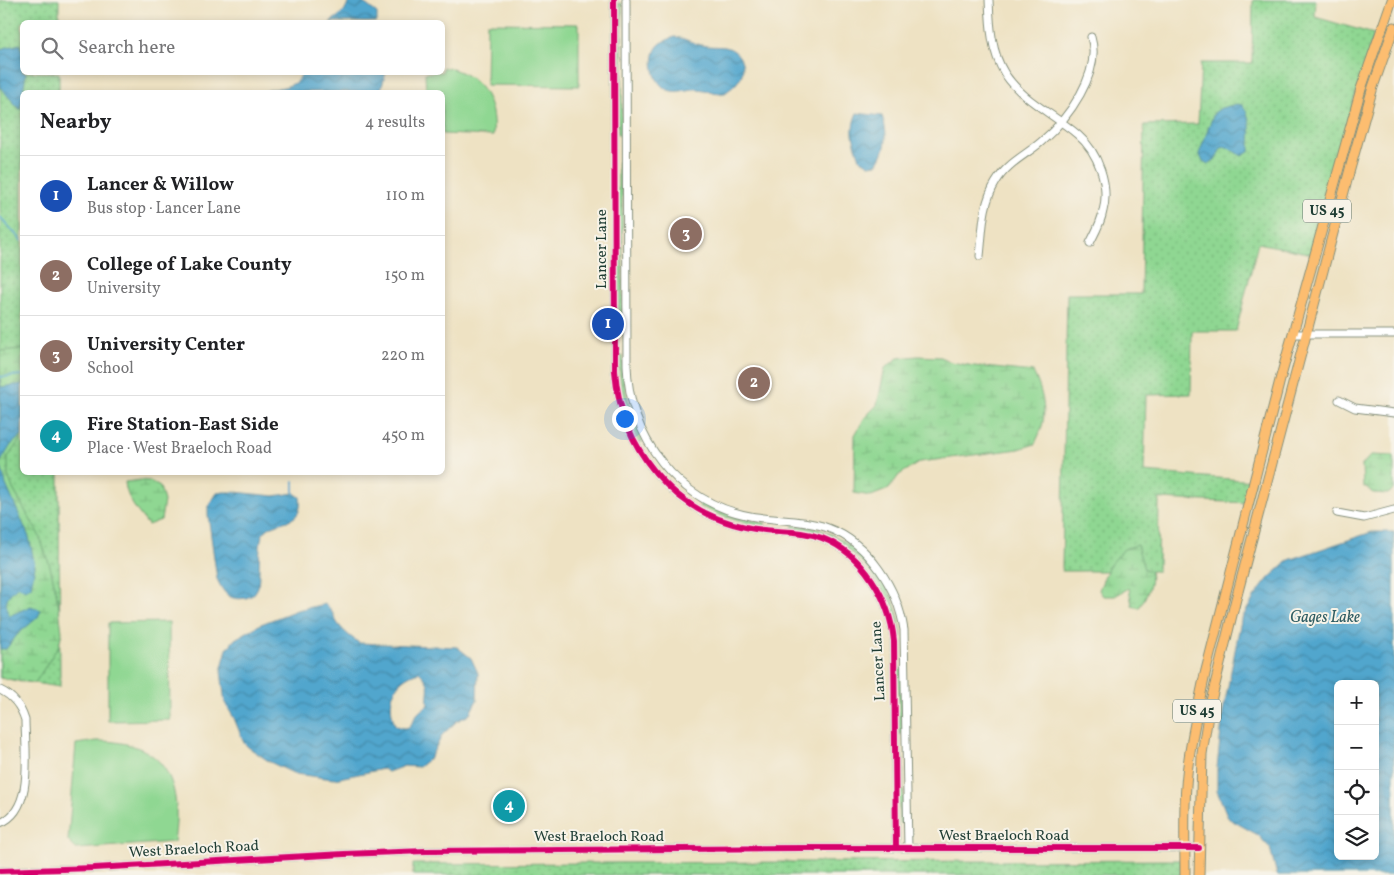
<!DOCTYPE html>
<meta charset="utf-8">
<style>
body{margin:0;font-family:Vollkorn,serif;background:#f2f2f2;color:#202124}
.controls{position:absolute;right:15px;bottom:15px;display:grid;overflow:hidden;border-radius:8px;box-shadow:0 2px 8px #0003}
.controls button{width:45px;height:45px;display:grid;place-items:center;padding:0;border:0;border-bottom:1px solid #e0e0e0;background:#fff;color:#202124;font:25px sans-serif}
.you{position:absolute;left:624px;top:418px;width:18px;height:18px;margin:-12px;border:4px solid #fff;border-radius:50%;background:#1a73e8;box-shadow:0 0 0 8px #1a73e833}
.badge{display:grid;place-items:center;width:32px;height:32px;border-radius:50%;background:#2563eb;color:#fff;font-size:16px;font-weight:700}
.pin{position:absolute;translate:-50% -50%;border:2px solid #fff;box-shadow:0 1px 5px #0006}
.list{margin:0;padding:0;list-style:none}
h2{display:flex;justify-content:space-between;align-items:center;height:65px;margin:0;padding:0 20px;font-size:21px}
h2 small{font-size:16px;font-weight:400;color:#757577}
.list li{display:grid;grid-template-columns:32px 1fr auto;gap:15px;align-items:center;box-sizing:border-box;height:80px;padding:0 20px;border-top:1px solid #e0e0e0}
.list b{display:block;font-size:19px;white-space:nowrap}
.list p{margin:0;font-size:16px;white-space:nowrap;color:#757577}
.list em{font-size:16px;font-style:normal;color:#757577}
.icon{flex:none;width:28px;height:28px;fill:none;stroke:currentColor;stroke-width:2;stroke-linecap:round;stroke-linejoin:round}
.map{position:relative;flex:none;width:1394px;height:875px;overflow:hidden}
.search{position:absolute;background:#fff;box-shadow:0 2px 8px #0003;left:20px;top:20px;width:425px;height:55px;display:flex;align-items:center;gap:12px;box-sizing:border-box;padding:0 18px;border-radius:8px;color:#757577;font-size:19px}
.panel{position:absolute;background:#fff;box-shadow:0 2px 8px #0003;left:20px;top:90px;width:425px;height:385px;border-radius:8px}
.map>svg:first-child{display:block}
.grass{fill:url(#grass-dots);stroke:#578a63}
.wetland{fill:url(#wetland-marsh);stroke:#578a63}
.garden{fill:#8fd792;stroke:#578a63}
.water{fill:url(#water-waves);stroke:#387280;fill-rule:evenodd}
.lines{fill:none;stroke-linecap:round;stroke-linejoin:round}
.stream{stroke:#51a6cd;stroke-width:2}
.minor-casing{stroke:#86907c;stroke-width:9}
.major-casing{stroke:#86907c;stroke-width:11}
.minor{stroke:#fff;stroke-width:7}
.major{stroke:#fcbd6f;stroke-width:9}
.cycleway-casing{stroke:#f7f3e8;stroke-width:9}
.cycleway{stroke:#d6006c;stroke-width:6}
.labels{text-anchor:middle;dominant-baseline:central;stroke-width:4;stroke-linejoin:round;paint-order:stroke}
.shield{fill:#f7f3e8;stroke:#60746a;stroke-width:1}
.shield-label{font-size:14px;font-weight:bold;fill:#1f3d34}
.street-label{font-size:15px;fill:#1f3d34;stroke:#f7f3e8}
.water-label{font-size:16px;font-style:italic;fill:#2e5c62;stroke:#f7f3e8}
</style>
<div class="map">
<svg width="1394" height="875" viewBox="0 0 1394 875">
<defs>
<pattern id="grass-dots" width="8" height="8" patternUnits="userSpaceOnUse" patternTransform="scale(1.25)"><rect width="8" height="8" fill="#8fd792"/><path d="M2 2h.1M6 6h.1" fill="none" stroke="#7bb97e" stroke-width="1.8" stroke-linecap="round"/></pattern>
<pattern id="wetland-marsh" width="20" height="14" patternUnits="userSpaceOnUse" patternTransform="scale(1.25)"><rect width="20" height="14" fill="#8fd792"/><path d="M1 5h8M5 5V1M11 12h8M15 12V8" fill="none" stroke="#7bb97e"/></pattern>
<pattern id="water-waves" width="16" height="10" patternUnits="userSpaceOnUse" patternTransform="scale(1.25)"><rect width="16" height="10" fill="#51a6cd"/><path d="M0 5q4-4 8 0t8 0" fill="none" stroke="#4388a7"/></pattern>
</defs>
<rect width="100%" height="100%" fill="#f7f3e8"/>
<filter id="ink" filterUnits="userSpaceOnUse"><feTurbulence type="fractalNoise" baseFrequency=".02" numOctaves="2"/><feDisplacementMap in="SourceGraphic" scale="10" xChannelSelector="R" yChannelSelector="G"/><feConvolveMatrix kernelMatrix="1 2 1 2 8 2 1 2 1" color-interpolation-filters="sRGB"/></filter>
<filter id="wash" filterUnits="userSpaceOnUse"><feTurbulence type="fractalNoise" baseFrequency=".0096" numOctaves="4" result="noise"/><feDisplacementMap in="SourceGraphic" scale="20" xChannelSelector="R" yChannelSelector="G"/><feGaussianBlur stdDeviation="1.12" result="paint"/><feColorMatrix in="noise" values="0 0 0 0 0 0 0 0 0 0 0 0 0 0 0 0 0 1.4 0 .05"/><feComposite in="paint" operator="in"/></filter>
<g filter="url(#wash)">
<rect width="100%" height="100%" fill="#eee2c3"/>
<g class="grass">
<polygon points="0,0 59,0 59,22 22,22 22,72 59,73 59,92 22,92 22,472 59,473 60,687 0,678"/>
<polygon points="1253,0 1316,0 1315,17 1374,34 1354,99 1313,254 1258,243 1236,331 1192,331 1191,394 1146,395 1144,472 1254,481 1249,503 1159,499 1158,571 1062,571 1067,294 1141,294 1144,125 1198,124 1201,63 1252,63"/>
<polygon points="622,3 622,41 617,40 617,4"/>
<polygon points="617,44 622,44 622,135 618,135"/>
<polygon points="1366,85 1367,86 1340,195 1338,195 1344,164"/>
<polygon points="618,162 622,162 623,327 618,327"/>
<path d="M619 356H623C623 386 629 415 643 441L639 443C625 415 619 387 619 356Z"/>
<path d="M701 502 733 516 765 523V527C741 523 721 516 699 506Z"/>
<path d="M793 525C850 527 899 582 901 637L897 638C891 584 850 532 793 529Z"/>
<polygon points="898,668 902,668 903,734 899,734"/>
<polygon points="899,759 903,759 904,823 899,823"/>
<polygon points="1181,860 1181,875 413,875 413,864"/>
</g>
<g class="wetland">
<polygon points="22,349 22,437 8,457 8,475 13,489 39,535 50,566 58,600 62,632 59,645 35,683 0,678 0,351"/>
<path d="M918 356 941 357 951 362 974 366 1033 372C1041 387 1047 409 1042 426 1041 432 1037 438 1035 444L1019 449 920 462 899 475 889 489 871 496 854 493 855 435 865 417 877 405 885 368 898 358Z"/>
<polygon points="1371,455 1394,456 1394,489 1388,494 1373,493 1363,486 1362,465"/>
<path d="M141 480 150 481 160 487 164 501 161 520 148 525C138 512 126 499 125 482Z"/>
<path d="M1137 545 1144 569 1150 571C1153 585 1146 596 1139 608L1132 605 1129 588 1115 596H1103L1099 590 1109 566 1124 549Z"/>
</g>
<g class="garden">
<polygon points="487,23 579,24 579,86 486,85"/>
<path d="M443 67C480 73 496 100 493 136L443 134 442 92H426L425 73 442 72Z"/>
<polygon points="169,622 170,720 108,721 108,623"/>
<path d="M97 741C165 741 183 780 174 842L76 849 68 841 76 744Z"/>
</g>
<g class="water">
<path d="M349 0H360L377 13V22H330C339 16 347 11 349 0Z"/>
<path d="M675 37C685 38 692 43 701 45 709 47 717 46 725 47 740 50 748 67 739 80 735 86 730 89 725 93 716 94 707 90 698 89 688 88 678 94 668 90 653 84 649 58 658 46 663 41 669 39 675 37Z"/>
<polygon points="20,44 22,53 22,72 26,73 20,110 0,87 0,49"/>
<path d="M302 73V72L386 73 380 92H263C277 86 296 90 302 73Z"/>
<path d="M1237 104 1242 105C1253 119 1250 134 1250 151L1242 156 1227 147 1221 148 1216 159 1208 164 1203 161 1199 154 1214 113 1221 108Z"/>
<path d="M857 113 882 116C888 134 888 148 877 164L869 165 860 159C854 140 849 132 857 113Z"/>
<path d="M0 379 1 387 22 384V435L11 445 0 463 6 485 29 537 35 566 31 587 25 590 18 586C6 598 4 599 9 616L31 606 41 610 38 617 17 635 6 649H0Z"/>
<path d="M224 492H235L274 496 294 493 300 497C304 529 275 516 263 534 258 541 260 576 258 587 255 593 253 596 246 598 229 601 224 594 217 579L208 515V507L217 493Z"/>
<path d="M1372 532H1394V875H1277L1270 848 1258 835 1231 820 1227 815 1217 791V768L1223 712 1241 620 1255 596 1269 578 1289 560ZM1338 684H1375V856H1338Z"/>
<path d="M325 604C333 610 333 616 338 624 344 632 351 637 359 643L457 647 471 658 478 673 477 700 469 715 457 721 443 734 430 758 419 767 404 766 388 772 383 769 334 779 295 774 270 762 248 747 244 743 234 718 225 703 221 671 227 649 235 639 261 624 297 610ZM419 672C434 687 426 687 428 705 425 707 421 710 418 713 410 723 412 733 395 725 386 701 393 679 419 672Z"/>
</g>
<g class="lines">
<g class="stream">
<polyline points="0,217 22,241"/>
<polyline points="0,377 22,375"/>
<polyline points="294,481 294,493"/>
</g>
</g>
</g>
<g filter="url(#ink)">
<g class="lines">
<defs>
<g id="minor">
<path d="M614 0 615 371C621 448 673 514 750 528 774 533 799 529 822 538 863 554 890 599 894 641L896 848"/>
<path d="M626 0 627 365C629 437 677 502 750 516 776 521 803 519 828 528 869 543 898 589 904 630L908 848"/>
<path d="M989 0C990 25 991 52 1005 74 1023 101 1054 114 1078 135 1098 152 1110 185 1103 211 1101 223 1095 233 1090 243"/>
<path d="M980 256C983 230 982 204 996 182 1007 163 1026 155 1041 142 1068 119 1102 73 1091 37"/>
<polyline points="1294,334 1394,334"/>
<polyline points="1339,400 1355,408 1394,413"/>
<polyline points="1337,513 1364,518 1394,510"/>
<path d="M0 690C13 696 21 707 25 720 25 750 35 810 0 823"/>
<polyline points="0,871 94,868 344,854 426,851 803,848 1199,848"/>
</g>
<g id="major">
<path d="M1185 875C1185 836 1183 797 1189 758 1193 730 1199 702 1205 674L1280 380 1361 89 1392 0"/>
<polyline points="1199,875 1202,754 1209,709 1236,599 1350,169 1373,87 1394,27"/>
</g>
</defs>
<use href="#minor" class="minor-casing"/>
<use href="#major" class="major-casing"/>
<use href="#minor" class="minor"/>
<use href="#major" class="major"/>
<defs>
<g id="cycleway">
<path d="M614 0 615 371C621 448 673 514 750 528 774 533 799 529 822 538 863 554 890 599 894 641L896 848"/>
<polyline points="0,871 94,868 344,854 426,851 803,848 1199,848"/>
</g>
</defs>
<use href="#cycleway" class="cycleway-casing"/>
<use href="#cycleway" class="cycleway"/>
</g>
</g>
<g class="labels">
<g class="shield">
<rect x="1303" y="199.5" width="48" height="23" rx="4"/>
<rect x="1173" y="699.5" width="48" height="23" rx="4"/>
</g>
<g class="shield-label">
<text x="1327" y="211">US 45</text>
<text x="1197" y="711">US 45</text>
</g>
<g class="street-label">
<text transform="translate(602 249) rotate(-90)">Lancer Lane</text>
<text transform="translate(879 661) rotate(-93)">Lancer Lane</text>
<text x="1004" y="836">West Braeloch Road</text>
<text x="599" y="837">West Braeloch Road</text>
<text transform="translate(194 850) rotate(-3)">West Braeloch Road</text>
</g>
<g class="water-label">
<text x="1325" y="618">Gages Lake</text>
</g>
</g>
</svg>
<div class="controls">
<button>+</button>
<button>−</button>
<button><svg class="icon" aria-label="locate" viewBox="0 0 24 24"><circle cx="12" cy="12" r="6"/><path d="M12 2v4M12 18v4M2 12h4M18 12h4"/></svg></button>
<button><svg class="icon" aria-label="layers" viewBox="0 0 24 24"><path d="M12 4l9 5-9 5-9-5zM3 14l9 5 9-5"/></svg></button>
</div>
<div class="you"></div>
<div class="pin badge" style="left:608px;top:324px;background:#1a4fb4">1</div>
<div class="pin badge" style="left:754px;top:383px;background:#8d6e63">2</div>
<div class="pin badge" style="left:686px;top:234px;background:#8d6e63">3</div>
<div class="pin badge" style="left:509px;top:806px;background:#0f9aa8">4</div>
<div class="search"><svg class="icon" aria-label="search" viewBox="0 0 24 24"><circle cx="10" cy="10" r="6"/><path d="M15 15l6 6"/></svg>Search here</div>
<section class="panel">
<h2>Nearby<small>4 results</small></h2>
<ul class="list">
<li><span class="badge" style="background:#1a4fb4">1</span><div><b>Lancer &amp; Willow</b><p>Bus stop · Lancer Lane</p></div><em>110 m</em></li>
<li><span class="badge" style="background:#8d6e63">2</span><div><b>College of Lake County</b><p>University</p></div><em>150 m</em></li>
<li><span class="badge" style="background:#8d6e63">3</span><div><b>University Center</b><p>School</p></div><em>220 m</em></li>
<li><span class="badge" style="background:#0f9aa8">4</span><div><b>Fire Station-East Side</b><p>Place · West Braeloch Road</p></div><em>450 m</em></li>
</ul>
</section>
</div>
